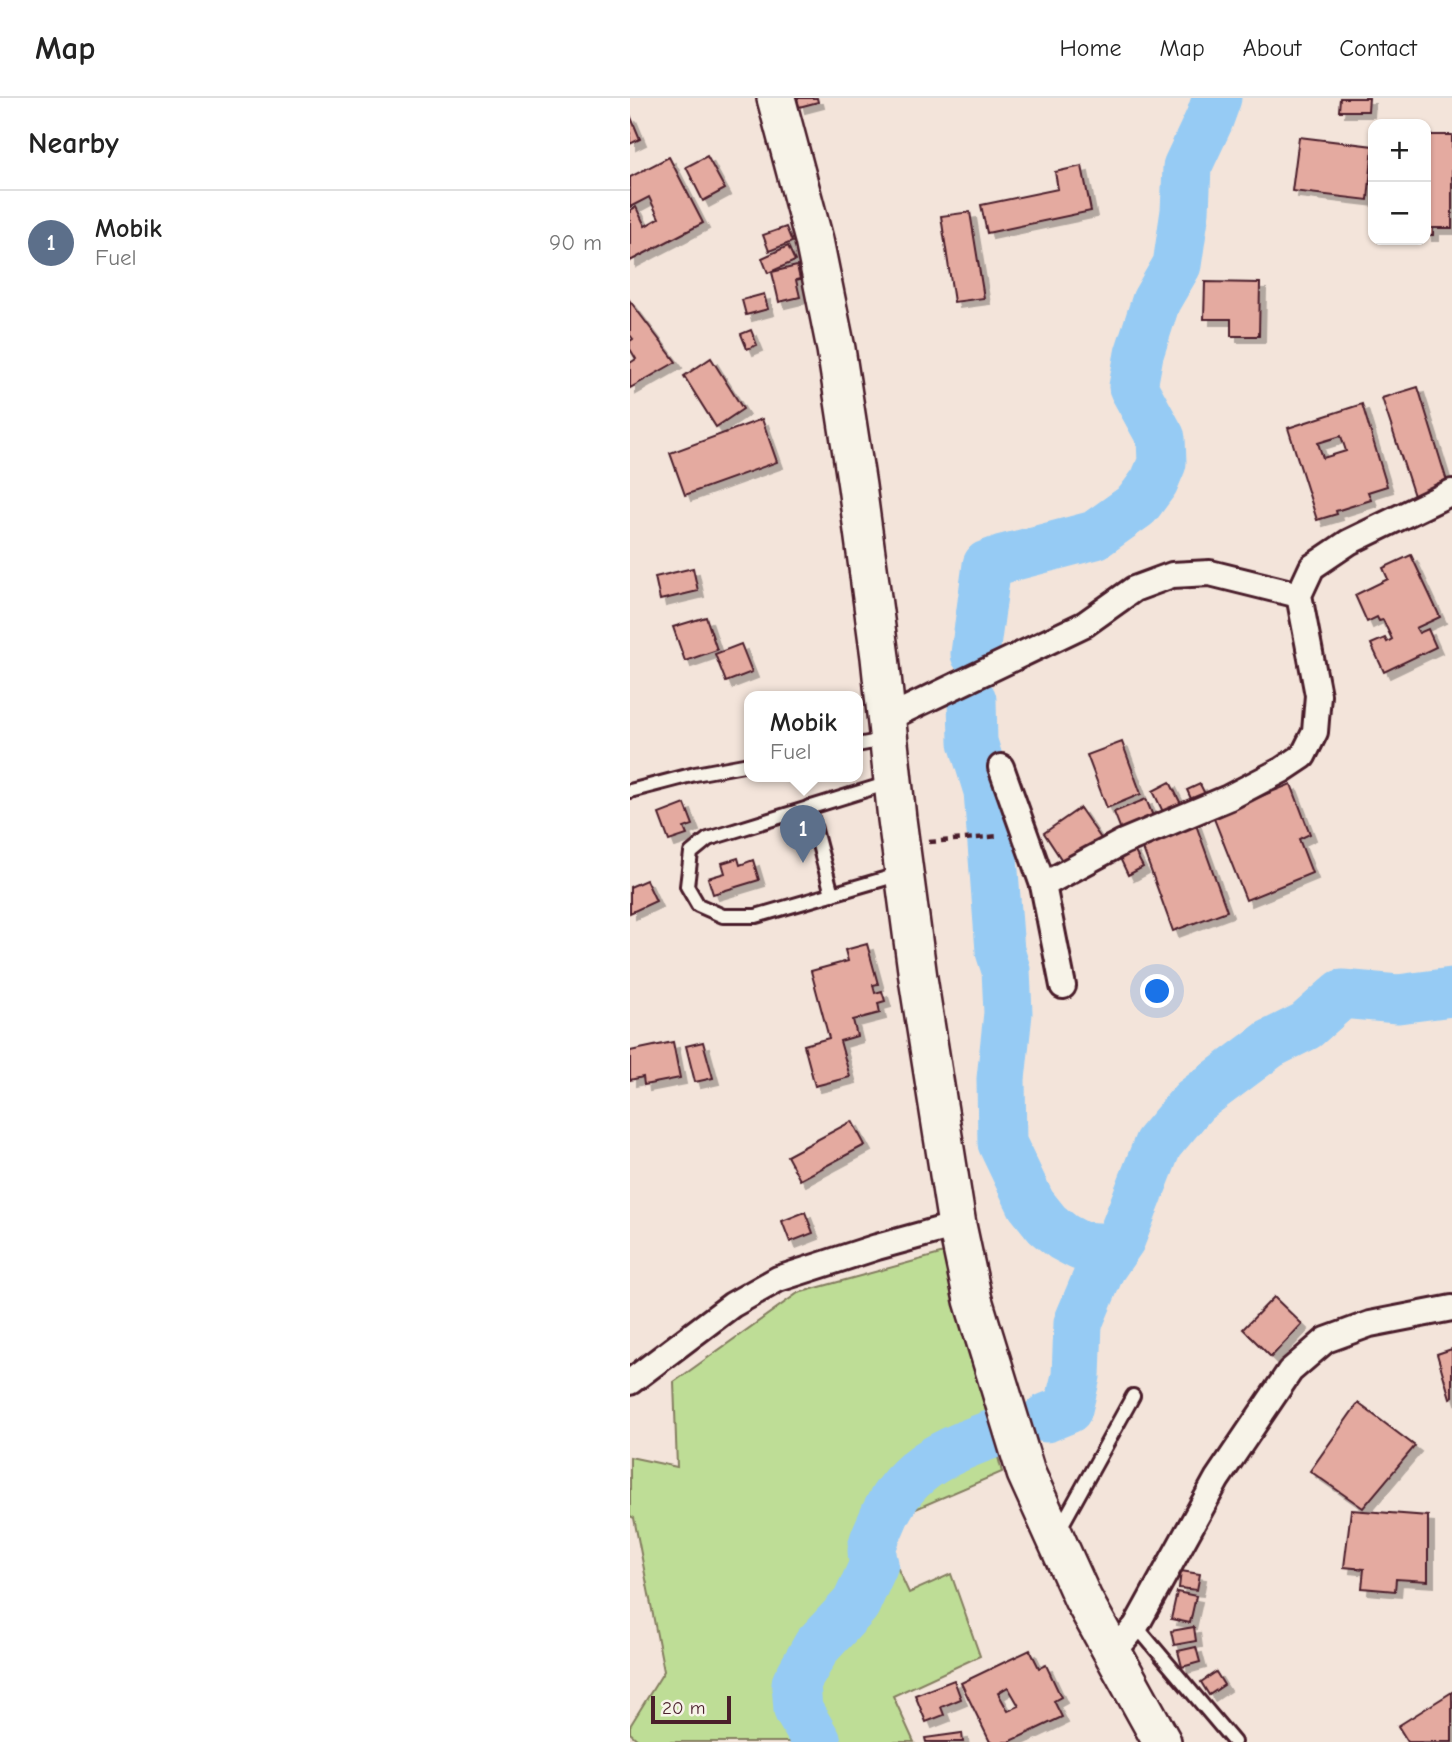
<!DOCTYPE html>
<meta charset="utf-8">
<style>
body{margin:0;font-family:"Comic Neue",sans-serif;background:#f6f6f6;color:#222}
.controls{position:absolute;right:21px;top:21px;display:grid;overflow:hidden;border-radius:14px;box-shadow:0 2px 5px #0004}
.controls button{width:63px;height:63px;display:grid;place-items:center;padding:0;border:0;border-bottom:2px solid #e0e0e0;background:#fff;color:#222;font:35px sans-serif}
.scale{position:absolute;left:21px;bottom:18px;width:80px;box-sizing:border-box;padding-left:7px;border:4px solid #4a1f2b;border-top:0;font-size:19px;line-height:24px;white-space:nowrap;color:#4a1f2b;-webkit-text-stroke:5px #f7f3e8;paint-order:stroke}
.you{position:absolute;left:528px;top:894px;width:24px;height:24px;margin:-18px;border:5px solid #fff;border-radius:50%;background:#1a73e8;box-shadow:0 0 0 10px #1a73e833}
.badge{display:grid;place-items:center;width:46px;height:46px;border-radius:50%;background:#4a1f2b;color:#fff;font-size:23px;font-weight:700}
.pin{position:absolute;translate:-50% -58px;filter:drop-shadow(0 2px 4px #0008)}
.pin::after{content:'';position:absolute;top:37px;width:24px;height:21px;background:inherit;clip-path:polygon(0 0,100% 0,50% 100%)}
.popup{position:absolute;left:114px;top:593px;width:119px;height:91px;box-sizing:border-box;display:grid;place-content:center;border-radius:14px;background:#fff;filter:drop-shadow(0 2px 5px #0005);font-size:23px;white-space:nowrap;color:#767676}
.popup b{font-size:26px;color:#222}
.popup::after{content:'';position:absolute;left:50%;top:100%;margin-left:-14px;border:14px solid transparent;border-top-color:#fff}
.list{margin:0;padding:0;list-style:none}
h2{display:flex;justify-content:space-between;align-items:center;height:91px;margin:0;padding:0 28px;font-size:30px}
h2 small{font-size:23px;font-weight:400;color:#767676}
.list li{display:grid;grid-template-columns:46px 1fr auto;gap:21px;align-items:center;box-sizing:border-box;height:105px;padding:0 28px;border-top:2px solid #e0e0e0}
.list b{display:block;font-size:26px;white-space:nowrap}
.list p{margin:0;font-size:23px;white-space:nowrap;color:#767676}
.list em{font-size:23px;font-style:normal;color:#767676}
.map{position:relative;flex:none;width:822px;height:1644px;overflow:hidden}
header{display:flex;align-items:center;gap:42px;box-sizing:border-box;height:98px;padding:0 35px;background:#fff;border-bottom:2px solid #e0e0e0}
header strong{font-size:33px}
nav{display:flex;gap:38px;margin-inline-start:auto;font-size:24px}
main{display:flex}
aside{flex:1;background:#fff}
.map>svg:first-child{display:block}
.green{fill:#bedd96;stroke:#847e60;stroke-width:2}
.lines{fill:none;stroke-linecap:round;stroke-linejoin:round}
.river{stroke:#96cbf4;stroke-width:49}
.building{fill:#e4aaa0;stroke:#4a1f2b;stroke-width:2;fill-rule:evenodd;filter:url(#shadow)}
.service-casing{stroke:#4a1f2b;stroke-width:18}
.minor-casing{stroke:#4a1f2b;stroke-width:30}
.primary-casing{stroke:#4a1f2b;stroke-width:42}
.path{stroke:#4a1f2b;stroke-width:4.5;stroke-dasharray:7 5;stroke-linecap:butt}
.service{stroke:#f7f3e8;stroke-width:12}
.minor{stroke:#f7f3e8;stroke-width:24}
.primary{stroke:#f7f3e8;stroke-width:37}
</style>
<header>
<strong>Map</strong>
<nav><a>Home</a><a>Map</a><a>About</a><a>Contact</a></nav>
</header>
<main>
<aside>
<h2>Nearby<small></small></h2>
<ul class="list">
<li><span class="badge" style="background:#5c6f8a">1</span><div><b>Mobik</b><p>Fuel</p></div><em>90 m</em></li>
</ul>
</aside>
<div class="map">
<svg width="822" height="1644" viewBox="0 0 822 1644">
<defs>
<filter id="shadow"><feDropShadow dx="6" dy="6" stdDeviation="0" flood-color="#0004"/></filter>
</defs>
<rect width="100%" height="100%" fill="#f3e4da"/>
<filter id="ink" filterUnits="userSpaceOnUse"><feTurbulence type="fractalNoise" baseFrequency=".0143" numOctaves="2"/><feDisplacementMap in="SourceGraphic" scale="14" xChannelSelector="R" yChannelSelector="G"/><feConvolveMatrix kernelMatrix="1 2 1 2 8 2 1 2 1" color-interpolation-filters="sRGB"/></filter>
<g filter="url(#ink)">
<polygon class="green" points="314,1155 372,1374 274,1416 261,1456 279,1495 321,1476 350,1558 263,1598 284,1644 10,1644 0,1635 0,1628 34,1573 4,1420 0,1418 0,1359 47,1369 44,1284 168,1195"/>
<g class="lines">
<g class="river">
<polyline points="345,556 357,467 373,461 465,437 507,407 524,384 532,365 531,340 503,289 509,256 526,203 547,167 555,113 557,69 579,22 587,0"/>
<polyline points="342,602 343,644 358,693 370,853 376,872 378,915 371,981 372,1045 401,1106 417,1126 433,1139 450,1148 484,1150"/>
<polyline points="416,1320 438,1311 446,1278 448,1225 471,1170 491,1141 528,1046 564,1003 640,946 676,928 712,896 768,901 822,894"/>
<path d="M187 1644 168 1612 166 1585 187 1548 226 1506 244 1466C239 1449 244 1442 251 1426 271 1374 310 1355 360 1337"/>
</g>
</g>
<g class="building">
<polygon points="167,0 187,0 188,4 169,9"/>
<polygon points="710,0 739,0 738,13 709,13"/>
<polygon points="0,17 10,41 0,46"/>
<polygon points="796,37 822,37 822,130 803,130 803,137 796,137"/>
<polygon points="669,39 743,48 738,102 662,93"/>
<polygon points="77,58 95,91 73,103 56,69"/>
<polygon points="39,59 73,125 0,163 0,112 6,109 15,128 29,120 19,99 0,109 0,79"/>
<polygon points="452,68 461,113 357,135 351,107 428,91 425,74"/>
<polygon points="340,114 354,200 324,204 311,118"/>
<polygon points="156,129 162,144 139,153 133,137"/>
<polygon points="158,148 165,163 138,175 132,160"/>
<polygon points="167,168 170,181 166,182 170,199 149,204 142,174"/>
<polygon points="575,184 630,185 629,238 601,238 601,221 574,221"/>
<polygon points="134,196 138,211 116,217 112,202"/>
<polygon points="0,203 46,264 0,290 0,265 6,261 0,251 0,243 3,241 0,237"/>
<polygon points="121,232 127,247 117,251 111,236"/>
<polygon points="81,260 113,311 86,329 54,278"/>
<polygon points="788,289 820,393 786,404 752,300"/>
<path d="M732 306 757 388 738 394 741 402 706 413 707 416 687 422 658 330ZM711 338 716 353 693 360 688 345Z"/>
<polygon points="132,321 147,364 55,397 40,355"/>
<polygon points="781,457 810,519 786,530 789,535 798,531 806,549 754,574 741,546 755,540 757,544 762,541 753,522 749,523 747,519 737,524 725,497 758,481 753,470"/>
<polygon points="63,470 68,493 30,502 25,479"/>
<polygon points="76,519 87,552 55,563 43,529"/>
<polygon points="111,546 122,574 96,584 85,556"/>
<polygon points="492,644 511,696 477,710 457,657"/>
<polygon points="540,684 552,708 534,716 523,693"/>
<polygon points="570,686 576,698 563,705 557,692"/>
<polygon points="661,686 680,736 669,741 682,775 616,802 583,718"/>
<polygon points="516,701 525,723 493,737 484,714"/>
<polygon points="55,706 63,727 54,730 57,737 39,743 29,716"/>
<polygon points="450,710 472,742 435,767 414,735"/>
<polygon points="565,724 597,813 543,833 511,745"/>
<polygon points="503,750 513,769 498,777 489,758"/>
<polygon points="108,760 110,767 123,762 129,782 83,796 78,780 95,775 92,765"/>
<polygon points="16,782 26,803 0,815 0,789"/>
<polygon points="237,846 248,886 243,887 245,895 252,893 255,903 248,905 250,915 223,922 227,938 210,943 220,979 185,988 174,947 199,940 181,873 218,863 215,852"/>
<polygon points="43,944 50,980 14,987 13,979 0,982 0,953"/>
<polygon points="73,944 83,980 65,984 56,948"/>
<polygon points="222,1023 235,1047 170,1082 157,1058"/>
<polygon points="175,1114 183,1135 160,1144 152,1123"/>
<polygon points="644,1199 672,1226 641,1259 613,1231"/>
<polygon points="822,1251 822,1299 820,1300 807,1256"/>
<polygon points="728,1305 785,1348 733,1410 680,1373"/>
<polygon points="721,1412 798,1418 798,1483 766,1481 765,1493 732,1490 734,1471 714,1469"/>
<polygon points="551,1473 570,1476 567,1492 549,1490"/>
<polygon points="547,1494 566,1498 560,1525 541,1521"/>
<polygon points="564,1529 566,1543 544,1547 541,1533"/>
<polygon points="566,1549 570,1564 552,1569 548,1553"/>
<path d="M400 1552 409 1570 416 1567 431 1599 424 1603 432 1619 379 1644H360L331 1585ZM378 1589 389 1608 378 1613 368 1595Z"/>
<polygon points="586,1574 594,1587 579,1597 571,1584"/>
<polygon points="324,1582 331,1601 311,1609 314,1617 296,1624 285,1597"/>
<polygon points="822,1594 822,1644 778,1644 768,1628"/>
<polygon points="332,1635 333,1644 296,1644 295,1640"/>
</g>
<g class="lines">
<defs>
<g id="service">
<polyline points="227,647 254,642"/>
<polyline points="259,685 78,741 61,755 57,788 68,807 93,818 126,818 271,776"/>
<polyline points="0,693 65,676 119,666"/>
<polyline points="179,709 202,796"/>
<polyline points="429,1432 503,1298"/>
<polyline points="506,1528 604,1644"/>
</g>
<g id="minor">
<polyline points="256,621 455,526 504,491 542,477 580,475 669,497"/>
<polyline points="371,669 413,787 433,888"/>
<polyline points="413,787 493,744 598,700 652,672 673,658 685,634 688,597 669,497 682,469 719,444 822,394"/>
<polyline points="0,1284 102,1207 148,1181 247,1149 327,1127"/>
<polyline points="483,1555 506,1528 587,1381 660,1273 696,1242 740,1226 822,1210"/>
</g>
<polyline id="primary" points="146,0 184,142 206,251 227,388 250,559 267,721 288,880 327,1127 343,1202 396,1375 453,1501 532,1644"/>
</defs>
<use href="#service" class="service-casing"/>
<use href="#minor" class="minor-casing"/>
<use href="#primary" class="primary-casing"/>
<polyline class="path" points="299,744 370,738"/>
<use href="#service" class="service"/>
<use href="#minor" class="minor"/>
<use href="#primary" class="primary"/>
</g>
</g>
</svg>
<div class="controls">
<button>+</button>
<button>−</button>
</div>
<div class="scale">20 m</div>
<div class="you"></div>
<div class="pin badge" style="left:173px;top:765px;background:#5c6f8a">1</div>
<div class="popup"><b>Mobik</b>Fuel</div>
</div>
</main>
